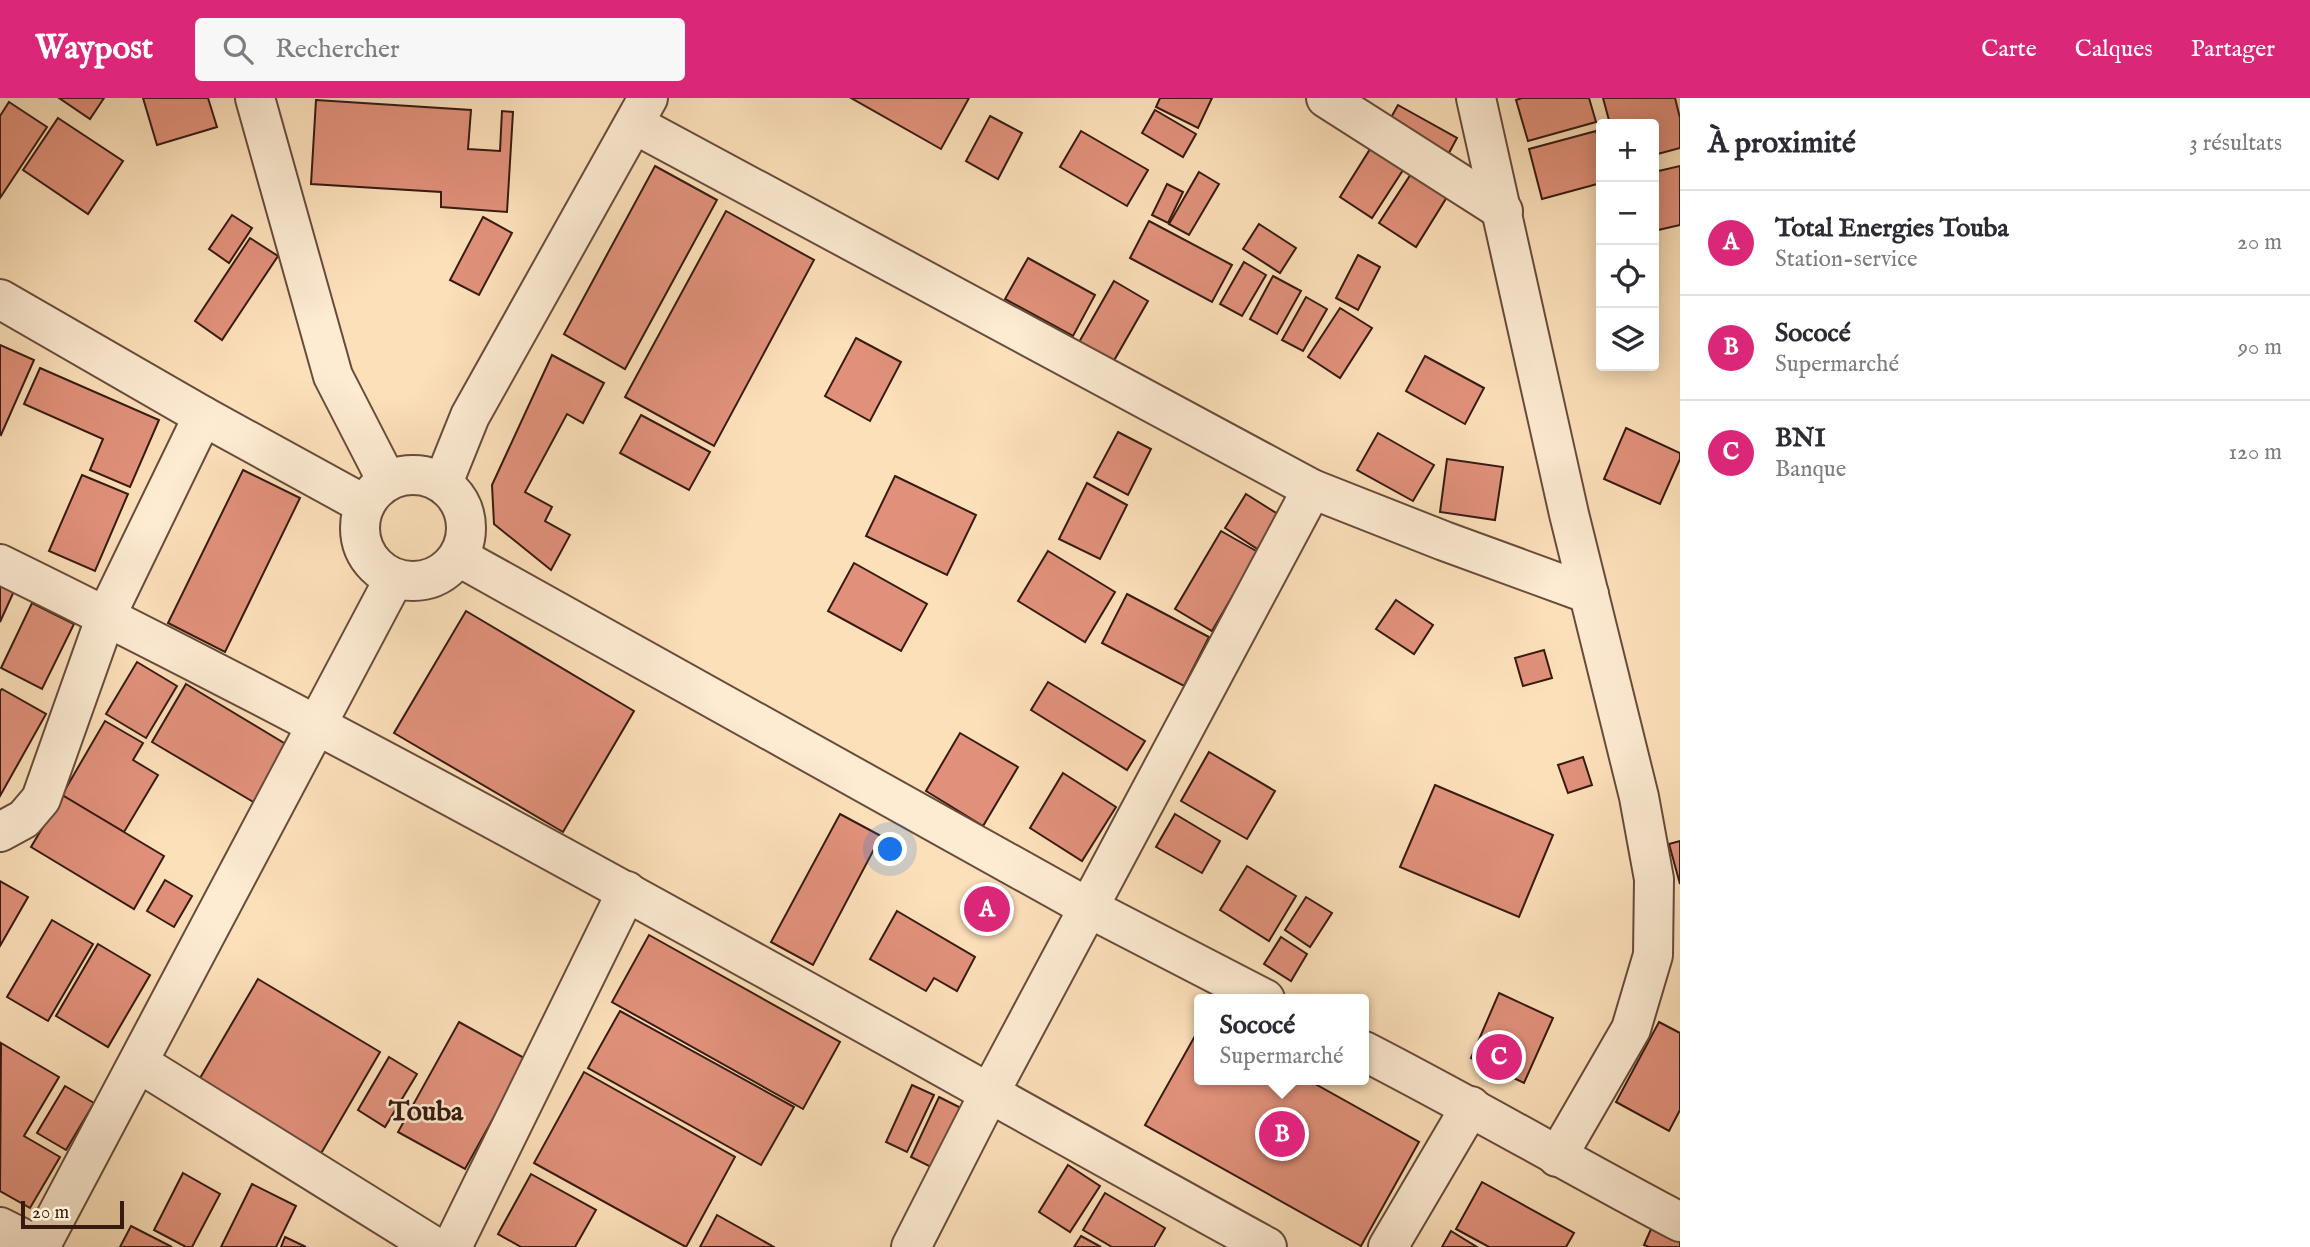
<!DOCTYPE html>
<html lang="fr">
<meta charset="utf-8">
<style>
body{margin:0;font-family:"IM FELL English",serif;background:#f7f7f7;color:#2b2b33}
.controls{position:absolute;right:21px;top:21px;display:grid;overflow:hidden;border-radius:7px;box-shadow:0 4px 18px #0003}
.controls button{width:63px;height:63px;display:grid;place-items:center;padding:0;border:0;border-bottom:2px solid #e1e1e2;background:#fff;color:#2b2b33;font:35px sans-serif}
.scale{position:absolute;left:21px;bottom:18px;width:103px;box-sizing:border-box;padding-left:7px;border:4px solid #371b11;border-top:0;font-size:19px;line-height:24px;white-space:nowrap;color:#371b11;-webkit-text-stroke:5px #fdebd2;paint-order:stroke}
.you{position:absolute;left:891px;top:752px;width:24px;height:24px;margin:-18px;border:5px solid #fff;border-radius:50%;background:#1a73e8;box-shadow:0 0 0 10px #1a73e833}
.badge{display:grid;place-items:center;width:46px;height:46px;border-radius:50%;background:#db2777;color:#fff;font-size:23px;font-weight:700}
.pin{position:absolute;translate:-50% -50%;border:4px solid #fff;box-shadow:0 2px 7px #0006}
.popup{position:absolute;left:1194px;top:896px;width:175px;height:91px;box-sizing:border-box;display:grid;place-content:center;border-radius:7px;background:#fff;filter:drop-shadow(0 2px 5px #0005);font-size:23px;white-space:nowrap;color:#7c7c81}
.popup b{font-size:26px;color:#2b2b33}
.popup::after{content:'';position:absolute;left:50%;top:100%;margin-left:-14px;border:14px solid transparent;border-top-color:#fff}
.list{margin:0;padding:0;list-style:none}
h2{display:flex;justify-content:space-between;align-items:center;height:91px;margin:0;padding:0 28px;font-size:30px}
h2 small{font-size:23px;font-weight:400;color:#7c7c81}
.list li{display:grid;grid-template-columns:46px 1fr auto;gap:21px;align-items:center;box-sizing:border-box;height:105px;padding:0 28px;border-top:2px solid #e1e1e2}
.list b{display:block;font-size:26px;white-space:nowrap}
.list p{margin:0;font-size:23px;white-space:nowrap;color:#7c7c81}
.list em{font-size:23px;font-style:normal;color:#7c7c81}
.icon{flex:none;width:38px;height:38px;fill:none;stroke:currentColor;stroke-width:2;stroke-linecap:round;stroke-linejoin:round}
.map{position:relative;flex:none;width:1680px;height:1149px;overflow:hidden}
header{display:flex;align-items:center;gap:42px;box-sizing:border-box;height:98px;padding:0 35px;background:#db2777;color:#fff}
header strong{font-size:33px}
nav{display:flex;gap:38px;margin-inline-start:auto;font-size:24px}
.search{width:490px;height:63px;background:#f7f7f7;display:flex;align-items:center;gap:18px;box-sizing:border-box;padding:0 24px;border-radius:7px;color:#7c7c81;font-size:26px}
main{display:flex}
aside{flex:1;background:#fff}
.map>svg:first-child{display:block}
.building{fill:#e1917b;stroke:#371b11;stroke-width:2}
.lines{fill:none;stroke-linecap:round;stroke-linejoin:round}
.minor-casing{stroke:#684c3b;stroke-width:42}
.minor{stroke:#fdebd2;stroke-width:38}
.labels{text-anchor:middle;dominant-baseline:central;stroke-width:5;stroke-linejoin:round;paint-order:stroke}
.district-label{font-size:28px;font-weight:bold;fill:#371b11;stroke:#fdebd2}
</style>
<header>
<strong>Waypost</strong>
<div class="search"><svg class="icon" aria-label="search" viewBox="0 0 24 24"><circle cx="10" cy="10" r="6"/><path d="M15 15l6 6"/></svg>Rechercher</div>
<nav><a>Carte</a><a>Calques</a><a>Partager</a></nav>
</header>
<main>
<div class="map">
<svg width="1680" height="1149" viewBox="0 0 1680 1149">
<rect width="100%" height="100%" fill="#fce0ba"/>
<filter id="stains"><feTurbulence type="fractalNoise" baseFrequency=".00286" numOctaves="4"/><feColorMatrix values="0 0 0 0 .2 0 0 0 0 .09 0 0 0 0 .02 0 0 0 .5 -.17"/></filter>
<radialGradient id="worn" r=".72"><stop offset=".6" stop-color="#630" stop-opacity="0"/><stop offset="1" stop-color="#630" stop-opacity=".3"/></radialGradient>
<g class="building">
<polygon points="59,0 104,0 90,21"/>
<polygon points="143,0 208,0 217,29 157,47"/>
<polygon points="851,0 969,0 941,51"/>
<polygon points="1160,0 1212,0 1198,30 1156,9"/>
<polygon points="1522,0 1589,0 1596,24 1528,43 1516,2"/>
<polygon points="1603,0 1675,0 1680,20 1680,50 1654,57 1654,26 1610,26"/>
<polygon points="316,2 471,12 468,51 500,53 502,13 513,14 507,114 441,109 441,94 311,86"/>
<polygon points="9,4 47,29 0,100 0,18"/>
<polygon points="1398,7 1457,40 1443,66 1384,32"/>
<polygon points="1155,12 1196,36 1183,59 1142,35"/>
<polygon points="990,18 1022,35 998,81 966,63"/>
<polygon points="58,20 123,63 88,116 23,72"/>
<polygon points="1081,33 1148,72 1127,108 1060,69"/>
<polygon points="1596,33 1601,52 1601,85 1542,101 1529,51"/>
<polygon points="1372,48 1405,69 1372,120 1340,99"/>
<polygon points="655,68 717,102 625,271 564,236"/>
<polygon points="1680,68 1680,127 1654,133 1654,74"/>
<polygon points="1199,74 1219,86 1189,137 1169,126"/>
<polygon points="1411,76 1447,99 1416,149 1379,125"/>
<polygon points="1167,86 1183,94 1168,125 1152,117"/>
<polygon points="726,113 814,162 714,348 625,299"/>
<polygon points="232,117 252,130 229,165 209,151"/>
<polygon points="483,119 512,135 479,197 450,182"/>
<polygon points="1149,123 1232,167 1212,204 1130,160"/>
<polygon points="1259,126 1296,150 1280,175 1243,151"/>
<polygon points="250,140 278,158 222,242 195,223"/>
<polygon points="1358,157 1380,169 1358,212 1336,200"/>
<polygon points="1028,160 1095,197 1073,238 1005,201"/>
<polygon points="1244,164 1266,177 1242,218 1220,206"/>
<polygon points="1273,178 1301,193 1277,236 1250,221"/>
<polygon points="1114,183 1148,203 1112,266 1078,246"/>
<polygon points="1306,199 1327,211 1303,253 1282,242"/>
<polygon points="1340,210 1372,230 1340,280 1308,259"/>
<polygon points="856,240 901,264 870,323 825,298"/>
<polygon points="0,247 34,262 1,337 0,336"/>
<polygon points="552,257 604,285 583,325 567,316 525,394 552,409 545,423 570,437 551,472 494,426 492,387"/>
<polygon points="1425,258 1484,290 1465,326 1406,293"/>
<polygon points="40,270 159,322 130,389 90,372 103,341 24,306"/>
<polygon points="641,317 710,354 689,392 620,355"/>
<polygon points="1626,330 1680,355 1680,361 1660,406 1604,381"/>
<polygon points="1118,334 1151,351 1128,397 1094,379"/>
<polygon points="1378,335 1434,367 1413,403 1357,372"/>
<polygon points="1447,361 1503,369 1495,422 1440,414"/>
<polygon points="243,372 300,400 225,554 168,525"/>
<polygon points="82,377 128,396 95,473 49,453"/>
<polygon points="895,378 976,417 947,477 866,438"/>
<polygon points="1087,385 1127,407 1100,461 1059,441"/>
<polygon points="1246,396 1281,418 1259,452 1225,430"/>
<polygon points="1221,433 1258,454 1212,533 1175,511"/>
<polygon points="1048,453 1115,494 1085,544 1018,503"/>
<polygon points="854,465 927,506 901,553 828,513"/>
<polygon points="0,470 20,480 0,524"/>
<polygon points="1127,496 1209,539 1184,588 1102,545"/>
<polygon points="1396,502 1433,527 1414,556 1376,531"/>
<polygon points="32,505 74,526 42,591 1,570"/>
<polygon points="466,513 634,613 563,734 394,635"/>
<polygon points="1544,552 1552,580 1523,588 1515,560"/>
<polygon points="137,564 177,588 146,640 106,616"/>
<polygon points="1048,584 1145,643 1127,672 1031,612"/>
<polygon points="186,586 289,648 255,705 152,644"/>
<polygon points="2,591 46,616 0,698 0,593"/>
<polygon points="105,623 143,645 133,662 158,677 124,734 62,697"/>
<polygon points="960,635 1018,669 983,728 926,693"/>
<polygon points="1209,654 1275,693 1247,741 1181,703"/>
<polygon points="1583,659 1592,687 1568,695 1558,667"/>
<polygon points="1063,675 1116,709 1082,763 1030,730"/>
<polygon points="1435,687 1553,737 1519,819 1400,769"/>
<polygon points="62,697 164,758 134,811 31,749"/>
<polygon points="840,716 881,738 813,867 771,844"/>
<polygon points="1175,716 1220,743 1202,775 1156,749"/>
<polygon points="1680,743 1680,786 1669,746"/>
<polygon points="1247,768 1296,798 1269,843 1220,812"/>
<polygon points="165,782 192,798 174,829 147,813"/>
<polygon points="0,783 28,799 0,848"/>
<polygon points="1306,799 1332,815 1310,849 1285,832"/>
<polygon points="897,813 975,859 957,893 934,880 926,893 870,861"/>
<polygon points="52,822 93,846 48,923 7,899"/>
<polygon points="649,837 840,944 803,1011 612,904"/>
<polygon points="1281,839 1307,856 1291,883 1264,866"/>
<polygon points="98,846 150,877 108,949 56,918"/>
<polygon points="258,881 380,954 319,1059 196,987"/>
<polygon points="1499,895 1553,920 1524,985 1471,960"/>
<polygon points="620,913 794,1009 761,1067 588,970"/>
<polygon points="459,924 526,961 465,1071 398,1034"/>
<polygon points="1659,924 1680,935 1680,1012 1669,1033 1616,1004"/>
<polygon points="1200,929 1200,982 1308,982 1419,1044 1361,1148 1145,1027"/>
<polygon points="1,945 59,979 24,1038 60,1059 30,1110 0,1093"/>
<polygon points="389,959 417,976 385,1029 358,1012"/>
<polygon points="584,974 735,1059 686,1149 534,1065"/>
<polygon points="912,987 934,997 907,1054 886,1044"/>
<polygon points="65,988 94,1005 66,1052 37,1035"/>
<polygon points="939,999 963,1011 935,1071 911,1059"/>
<polygon points="1068,1067 1100,1088 1070,1134 1039,1114"/>
<polygon points="183,1075 220,1096 192,1149 186,1149 154,1132"/>
<polygon points="531,1076 596,1112 575,1149 521,1149 498,1136"/>
<polygon points="1482,1084 1574,1135 1566,1149 1489,1149 1456,1131"/>
<polygon points="252,1086 296,1108 276,1149 221,1149"/>
<polygon points="1105,1095 1165,1130 1154,1149 1112,1149 1083,1132"/>
<polygon points="717,1117 774,1149 700,1149"/>
<polygon points="131,1128 172,1149 120,1149"/>
<polygon points="1651,1131 1680,1144 1680,1149 1649,1149 1644,1147"/>
<polygon points="1451,1133 1477,1149 1442,1149"/>
<polygon points="1081,1138 1101,1149 1074,1149"/>
<polygon points="285,1139 306,1149 281,1149"/>
</g>
<g class="lines">
<defs>
<g id="minor">
<polyline points="255,0 333,278 387,383"/>
<polyline points="1326,0 1503,113"/>
<polyline points="1476,0 1569,416 1639,699 1654,781 1653,857 1631,931 1557,1059"/>
<polyline points="634,26 1312,391 1444,443 1589,496"/>
<polyline points="0,201 203,318 365,407"/>
<circle cx="413" cy="430" r="53"/>
<polyline points="443,385 470,318 648,0"/>
<polyline points="459,459 1089,810 1265,901"/>
<path d="M0 466C431 677 847 918 1267 1149"/>
<polyline points="0,734 24,721 41,701 106,518 203,318"/>
<path d="M1364 953C1471 1008 1574 1068 1680 1124"/>
<polyline points="139,965 435,1149"/>
<polyline points="0,1129 40,1149"/>
<polyline points="40,1149 394,481"/>
<polyline points="452,1149 627,793"/>
<polyline points="911,1149 989,996 1312,391"/>
<polyline points="1388,1149 1471,1008"/>
</g>
</defs>
<use href="#minor" class="minor-casing"/>
<use href="#minor" class="minor"/>
</g>
<g class="labels">
<g class="district-label">
<text x="426" y="1014">Touba</text>
</g>
</g>
<rect width="100%" height="100%" filter="url(#stains)"/>
<rect width="100%" height="100%" fill="url(#worn)"/>
</svg>
<div class="controls">
<button>+</button>
<button>−</button>
<button><svg class="icon" aria-label="locate" viewBox="0 0 24 24"><circle cx="12" cy="12" r="6"/><path d="M12 2v4M12 18v4M2 12h4M18 12h4"/></svg></button>
<button><svg class="icon" aria-label="layers" viewBox="0 0 24 24"><path d="M12 4l9 5-9 5-9-5zM3 14l9 5 9-5"/></svg></button>
</div>
<div class="scale">20 m</div>
<div class="you"></div>
<div class="pin badge" style="left:987px;top:811px">A</div>
<div class="pin badge" style="left:1282px;top:1036px">B</div>
<div class="popup"><b>Sococé</b>Supermarché</div>
<div class="pin badge" style="left:1499px;top:959px">C</div>
</div>
<aside>
<h2>À proximité<small>3 résultats</small></h2>
<ul class="list">
<li><span class="badge">A</span><div><b>Total Energies Touba</b><p>Station-service</p></div><em>20 m</em></li>
<li><span class="badge">B</span><div><b>Sococé</b><p>Supermarché</p></div><em>90 m</em></li>
<li><span class="badge">C</span><div><b>BNI</b><p>Banque</p></div><em>120 m</em></li>
</ul>
</aside>
</main>
